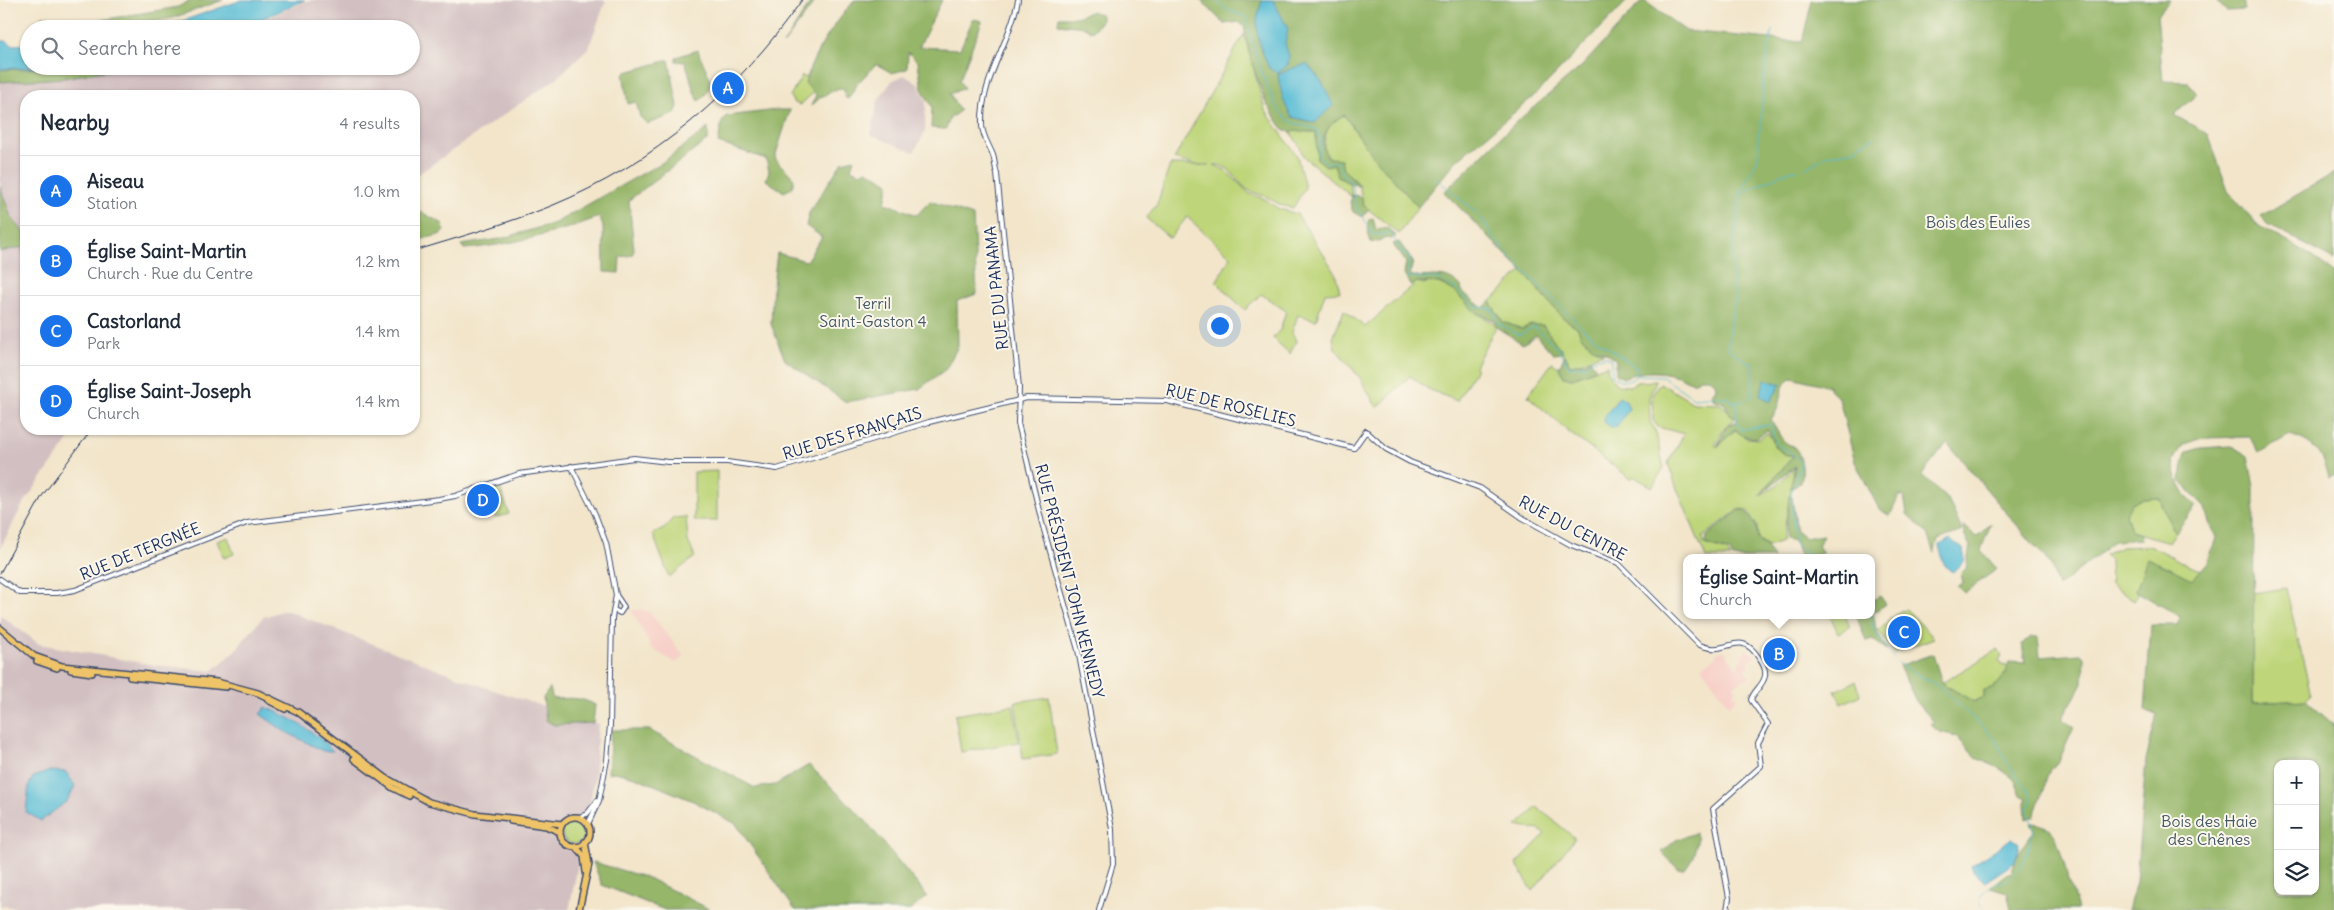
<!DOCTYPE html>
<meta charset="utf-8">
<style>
body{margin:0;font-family:Delius,sans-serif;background:#f2f2f3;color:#1f2937}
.controls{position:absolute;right:15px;bottom:15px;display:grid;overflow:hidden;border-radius:10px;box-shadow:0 1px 4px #0004}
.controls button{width:45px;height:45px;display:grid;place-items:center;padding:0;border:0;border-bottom:1px solid #e0e1e3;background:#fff;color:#1f2937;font:25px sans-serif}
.you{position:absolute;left:1219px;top:325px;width:18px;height:18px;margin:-12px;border:4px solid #fff;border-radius:50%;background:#1a73e8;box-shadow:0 0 0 8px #1a73e833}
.badge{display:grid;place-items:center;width:32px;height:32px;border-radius:50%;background:#1a73e8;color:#fff;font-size:16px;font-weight:700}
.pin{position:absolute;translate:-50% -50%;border:2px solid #fff;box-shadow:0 1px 5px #0006}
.popup{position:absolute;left:1683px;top:554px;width:192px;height:65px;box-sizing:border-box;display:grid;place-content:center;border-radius:10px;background:#fff;filter:drop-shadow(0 1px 4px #0005);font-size:16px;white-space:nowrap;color:#747a83}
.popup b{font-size:19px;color:#1f2937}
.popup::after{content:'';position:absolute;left:50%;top:100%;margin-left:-10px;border:10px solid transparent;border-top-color:#fff}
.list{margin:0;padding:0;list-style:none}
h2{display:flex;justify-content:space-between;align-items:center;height:65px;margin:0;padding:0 20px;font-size:21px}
h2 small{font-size:16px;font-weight:400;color:#747a83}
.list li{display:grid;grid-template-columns:32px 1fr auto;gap:15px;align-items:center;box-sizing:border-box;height:70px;padding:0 20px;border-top:1px solid #e0e1e3}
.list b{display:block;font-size:19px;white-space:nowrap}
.list p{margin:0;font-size:16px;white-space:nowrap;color:#747a83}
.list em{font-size:16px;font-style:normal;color:#747a83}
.icon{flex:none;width:28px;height:28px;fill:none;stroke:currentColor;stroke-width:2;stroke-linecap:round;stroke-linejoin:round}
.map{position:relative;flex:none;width:2334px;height:910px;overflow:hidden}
.search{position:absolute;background:#fff;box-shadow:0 1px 4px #0004;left:20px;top:20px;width:400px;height:55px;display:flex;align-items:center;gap:12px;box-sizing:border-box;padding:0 18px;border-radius:28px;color:#747a83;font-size:19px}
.panel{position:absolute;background:#fff;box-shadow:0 1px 4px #0004;left:20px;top:90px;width:400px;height:345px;border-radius:20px}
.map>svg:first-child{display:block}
.built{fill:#f7d1c9}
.industrial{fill:#d2bfc1}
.green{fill:#bed579;stroke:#6c826c}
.forest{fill:#96b669;stroke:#587264;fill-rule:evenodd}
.water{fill:#56bcd5;stroke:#38769a}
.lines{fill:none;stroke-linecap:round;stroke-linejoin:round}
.stream{stroke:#56bcd5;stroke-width:1}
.minor-casing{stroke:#3b4a6e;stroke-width:6}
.major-casing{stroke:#3b4a6e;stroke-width:8}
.minor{stroke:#fff;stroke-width:4}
.major{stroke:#efc469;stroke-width:5}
.rail{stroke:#1b2f5e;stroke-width:1}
.labels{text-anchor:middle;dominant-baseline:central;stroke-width:4;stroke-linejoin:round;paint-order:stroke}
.park-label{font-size:16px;fill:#445865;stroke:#fbf7ec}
.street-label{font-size:16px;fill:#1b2f5e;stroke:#fbf7ec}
</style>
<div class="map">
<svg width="2334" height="910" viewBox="0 0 2334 910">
<rect width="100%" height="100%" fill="#fbf7ec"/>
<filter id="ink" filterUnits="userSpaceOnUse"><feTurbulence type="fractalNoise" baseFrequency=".02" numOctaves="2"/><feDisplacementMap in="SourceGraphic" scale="10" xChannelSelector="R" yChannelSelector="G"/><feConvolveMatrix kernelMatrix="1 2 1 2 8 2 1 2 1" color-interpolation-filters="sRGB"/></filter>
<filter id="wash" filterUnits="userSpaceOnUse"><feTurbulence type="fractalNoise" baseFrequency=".0096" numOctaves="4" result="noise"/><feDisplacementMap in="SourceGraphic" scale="20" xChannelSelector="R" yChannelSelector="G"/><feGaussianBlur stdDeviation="1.12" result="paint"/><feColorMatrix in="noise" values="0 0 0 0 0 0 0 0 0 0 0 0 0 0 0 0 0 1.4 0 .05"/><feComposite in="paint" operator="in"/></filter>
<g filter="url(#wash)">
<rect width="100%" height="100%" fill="#f2e5ca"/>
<g class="built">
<polygon points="642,609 649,612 684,656 676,663 652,649 632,611"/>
<polygon points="1746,649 1756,656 1748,661 1750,665 1745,670 1750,677 1734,685 1736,689 1733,694 1738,698 1729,706 1702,667 1716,657 1716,654 1724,650 1737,668"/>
</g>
<g class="industrial">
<polygon points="309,0 606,0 589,47 557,78 414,177 414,96 26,96 26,429 77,429 23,504 0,549 0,73 103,66 411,66 411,29 242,29"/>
<polygon points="904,75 918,84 926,101 925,132 914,152 871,135 878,100 892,81"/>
<polygon points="285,610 487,688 598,724 594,782 569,910 55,910 0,906 0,615 39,644 154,665 212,671 233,653 263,617"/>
</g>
<g class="green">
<path d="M1244 34 1265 110 1297 156 1305 188 1293 208C1277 205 1278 203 1265 196 1260 194 1255 194 1250 191 1237 185 1231 163 1214 165L1225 170 1250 194 1265 199 1277 208 1297 214 1335 272 1340 292 1325 293 1316 320 1298 315 1292 332 1296 341 1290 354 1273 338 1280 330 1286 311 1261 294 1245 310 1216 282 1231 257 1187 217 1170 238 1146 218 1157 204 1170 165H1209H1196L1174 159Z"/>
<polygon points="802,76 813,81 814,92 800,105 793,102 790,96"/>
<path d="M1344 115 1376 160 1418 207 1399 234 1363 205 1359 184 1324 152C1324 133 1327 124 1344 115Z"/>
<polygon points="1290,131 1316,132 1317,159 1334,164 1338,177 1350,184 1352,197 1303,156 1300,147"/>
<path d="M1522 271 1562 317 1578 328 1581 336 1594 348 1603 353C1590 357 1585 363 1570 365L1561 348 1531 325 1522 329 1503 322 1490 302Z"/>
<polygon points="1433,281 1454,290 1475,312 1497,325 1475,366 1476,369 1457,401 1428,389 1410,376 1377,408 1360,378 1335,348 1333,338 1344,310 1365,327 1417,282 1424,284"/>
<polygon points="1552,363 1559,367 1564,377 1573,378 1607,365 1608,373 1617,385 1630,386 1637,382 1656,381 1649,397 1650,422 1655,429 1664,468 1652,487 1633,476 1631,479 1571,434 1528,396"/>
<path d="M1660 383 1693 403 1721 404 1735 419 1724 428 1715 444 1717 447 1735 430 1747 438 1759 439 1766 433C1778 441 1771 453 1793 456L1759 496 1777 485 1795 467 1782 541 1768 546 1758 539 1757 526 1747 510 1739 509 1703 537 1704 544 1727 551 1731 558H1706L1677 489 1668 463 1684 434 1658 427 1653 421 1652 395Z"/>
<polygon points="717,471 717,521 694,521 694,472"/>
<polygon points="499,484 509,514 495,518 492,508 502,505 494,486"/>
<polygon points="2159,498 2175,533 2169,542 2131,531 2126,514 2131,503 2143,499"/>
<polygon points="686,517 688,541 695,557 669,577 653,534 664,529 673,518"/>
<polygon points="228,537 234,554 224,558 217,541"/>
<path d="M2148 546C2168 551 2182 566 2201 570L2193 579 2136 590 2139 592 2134 600 2111 584 2110 560 2105 555 2121 547Z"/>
<polygon points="2286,588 2311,695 2306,700 2253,703 2253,593"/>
<polygon points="1906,609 1934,638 1894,653 1878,630 1900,611"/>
<polygon points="1830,615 1845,615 1850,627 1838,633"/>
<path d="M1998 649 2002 657 1999 660 2002 666 2005 665 2007 668C2002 681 1998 687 1984 690V697L1973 702 1942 683Z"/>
<polygon points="1856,681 1860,695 1842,704 1835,691"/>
<polygon points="1049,697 1057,754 1023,759 1015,702"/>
<polygon points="1013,705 1019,742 961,752 955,715"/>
<polygon points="1537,807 1575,838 1533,891 1516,864 1545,834 1539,830 1517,826"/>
<circle cx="574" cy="832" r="12"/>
</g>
<g class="forest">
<polygon points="191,0 223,0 173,18 117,29 42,29 43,16 83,23 178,7"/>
<polygon points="812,0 816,0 783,45"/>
<path d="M855 0H942L919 47 960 49 973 19 982 21 959 81 964 88 950 94 960 111 950 118 946 129 931 128 932 107 922 89 918 62 908 52 907 69 892 73 876 64 858 83 848 99 845 97 844 90 839 88 821 97 811 106 816 95 805 83C813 53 835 23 855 0Z"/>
<path d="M1201 0H1628L1534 96 1456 161 1418 207 1376 160 1344 115C1328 123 1315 142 1329 158L1341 159 1343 168 1360 187 1338 177 1334 164 1326 166 1317 159 1316 132 1284 131 1266 103 1251 60 1244 27 1239 22 1224 24Z"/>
<path d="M1643 0 1686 31 1802 42 1812 0H2170L2157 15 2163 81 2188 82 2197 94 2174 115 2208 134 2228 191 2257 225 2301 249 2334 273V476L2328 478C2322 452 2315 443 2290 435L2258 453 2250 437 2202 438 2183 445 2173 461C2176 479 2181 494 2196 506L2175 533 2159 498 2143 499 2132 503 2126 514 2131 531 2140 534 2141 539 2115 541 2058 587 2051 565 1947 443 1922 475 1949 501 1962 531 1938 540 1934 553 1927 534 1907 514 1904 496H1899L1890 516 1879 509 1855 462 1839 399 1828 386 1791 377C1777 387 1783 407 1771 419 1774 425 1780 438 1785 442 1788 445 1792 445 1795 448 1802 457 1804 472 1801 482L1790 488 1795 466 1762 493 1794 455H1786L1774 446 1773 439 1767 430 1756 438 1743 436 1735 429 1717 446 1727 425 1736 422 1738 419 1730 414 1724 403 1713 399 1712 393 1716 388 1715 383 1709 378H1699L1696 382C1687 383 1683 377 1674 375 1659 370 1637 371 1623 378L1616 374V360L1607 353 1594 348 1581 336 1578 328 1562 317 1522 271 1444 192 1513 125 1582 66Z"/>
<polygon points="2216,0 2244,0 2244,10 2226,11"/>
<polygon points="1092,11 1102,15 1102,20 1092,32 1085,27 1058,24 1059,17 1077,17"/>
<path d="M698 50C705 72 720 83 699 101 691 90 691 75 685 62L676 61V57Z"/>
<polygon points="669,60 678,106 675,114 647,124 640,117 636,102 628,104 623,73"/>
<polygon points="80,66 130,66 64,78 0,82 0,70"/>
<path d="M777 110H790L775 157C780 167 789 170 794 180L792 188 784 192 766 180 769 171 766 159 718 143 722 122 726 116Z"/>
<path d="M708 128V140L629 200 634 250 632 255 620 257 619 273 604 272 603 226 599 217C554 234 511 245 464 249L461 245 500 239 555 223 663 162Z"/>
<polygon points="854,159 851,169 860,173 867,170 889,183 885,203 917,215 930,201 973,216 977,294 957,301 958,346 946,369 919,389 846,402 785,360 771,324 773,285 777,253 806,261 822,237 806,226 809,213 842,162"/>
<polygon points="2334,173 2334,260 2267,224 2261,216"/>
<polygon points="0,187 11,217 26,235 26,257 21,247 0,252"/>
<polygon points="1353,195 1362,197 1363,205 1369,209 1362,217 1353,212 1350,202"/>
<polygon points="414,208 443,224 444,231 439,235 414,241"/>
<polygon points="1373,218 1376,230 1387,228 1396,236 1391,239 1387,238 1371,243 1367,228 1369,219"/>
<path d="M1399 242 1413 262 1410 273 1412 276C1433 279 1441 270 1461 286L1462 292 1483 308 1490 302 1503 322 1522 329 1531 325H1543L1563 353 1553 354 1536 335 1523 344 1496 327 1495 321 1475 312 1454 291 1440 283 1417 282 1412 286 1404 274 1406 262 1394 246 1393 244Z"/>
<polygon points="1565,355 1570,365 1585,363 1590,359 1596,369 1573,378 1564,377 1559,367"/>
<path d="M2232 446 2248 456 2254 487 2253 703 2306 700 2334 725V910H2128L2136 882 2146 760 2157 714 2145 711 2151 625H2177L2181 617 2136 591 2147 558 2193 579 2208 562 2216 538 2204 506 2181 482 2183 462 2187 452 2201 448ZM2278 764H2315V891H2278Z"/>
<polygon points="1789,496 1792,497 1797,532 1805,538 1823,535 1818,546 1823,553 1801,558 1795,541 1785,539"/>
<polygon points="1739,510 1745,510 1756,526 1758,540 1766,545 1773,558 1733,558 1730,551 1705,544 1707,536"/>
<polygon points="1991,523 1981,550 1997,569 1964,593 1957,586 1963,583 1961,573 1966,569 1970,546 1964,534 1963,525 1977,537"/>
<polygon points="1880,596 1886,604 1878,610 1873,611 1876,630 1887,650 1872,639 1866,641 1856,615 1872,615 1872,597 1874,600"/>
<path d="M2031 637H2038L2040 657 2081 654 2084 657 2083 683 2062 719 2074 727 2058 763 2050 769 2034 816 2026 819 2025 802 2027 798 2021 795 2014 779 1999 768 1976 758 1956 736 1940 732 1930 725 1934 722 1916 701 1899 666 1933 654 1942 683 1974 702 1984 697V690C2001 687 2003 677 2009 662L2025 663 2022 644Z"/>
<path d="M550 688 552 697 555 699C571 698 581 697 595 705L593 723 554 725 546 720 543 698Z"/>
<polygon points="611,730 649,730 755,788 775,785 809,765 864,819 927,896 911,910 795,910 736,824 693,801 635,777 615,772 608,773"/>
<path d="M2030 823C2042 823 2050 828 2056 837L2078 910H2011L2007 892 1990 887 2006 874 2012 872 2018 852 2034 831Z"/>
<polygon points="1695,833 1698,838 1693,857 1685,869 1678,869 1662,852 1676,840"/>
<polygon points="593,862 648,878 711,910 665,910 602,885"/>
</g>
<g class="water">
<polygon points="242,0 305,0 239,29 151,29 179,22"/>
<path d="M1263 0H1273L1288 29 1285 43 1289 56 1288 65 1278 73 1269 68C1259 45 1251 24 1263 0Z"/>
<polygon points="0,41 7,41 12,45 29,44 29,66 69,66 0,69"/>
<path d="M1307 64 1322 82 1333 105 1315 123 1292 117C1283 104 1281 91 1278 75L1290 69Z"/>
<polygon points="1765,380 1781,384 1770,402 1760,395"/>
<polygon points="1619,397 1626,401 1629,409 1617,427 1612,428 1604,422 1605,416"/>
<path d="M1950 539 1963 549 1965 560 1953 572C1941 566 1942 556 1940 545Z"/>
<path d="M266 707C290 717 316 732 333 751H323L284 731 260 714Z"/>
<polygon points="50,771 66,772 75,786 67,801 41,821 26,812 29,785 33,777"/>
<polygon points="2012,838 2019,843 2015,862 1985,882 1974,873 1971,866"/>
</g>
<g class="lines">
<g class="stream">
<path d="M1215 0 1226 9 1246 17C1252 40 1269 110 1290 121 1298 125 1308 127 1316 129L1321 140 1318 155 1327 163 1338 161 1341 173C1361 188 1349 193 1357 208 1362 217 1368 223 1371 233L1379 235 1390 232 1404 255 1410 258 1408 277 1440 279 1454 288 1474 306 1492 309 1499 324 1519 335 1534 327 1560 350 1569 367 1586 366 1591 360 1606 356 1612 360V375L1621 381 1631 380 1637 375 1661 376 1694 398 1715 396 1728 398 1737 405V423L1741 430 1770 424 1777 445 1789 451 1801 462 1791 493 1795 543 1812 558"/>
<polyline points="1804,169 1828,155 1855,150 1859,144 1875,137"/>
<polyline points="1433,176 1479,215 1494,238 1519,266 1590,335 1632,364 1637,369 1637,375"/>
<polyline points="1742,193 1788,171 1798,170"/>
<polyline points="1748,399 1752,397 1753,364 1740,358 1728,348 1730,322 1736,297 1733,289 1733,249 1741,191 1758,159 1758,134 1761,125 1763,81 1772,30"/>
<polyline points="1732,401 1743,401"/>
<polyline points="1871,615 1873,629 1894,658"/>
<path d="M1897 663 1940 687 1995 739 2008 764 2030 793 2032 801 2027 809 2034 829 2025 858 2018 871 2004 882H1996C1988 888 1979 893 1980 904L1986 910"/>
</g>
</g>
</g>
<g filter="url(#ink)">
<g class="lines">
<defs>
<g id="minor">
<path d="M1018 0C1010 44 980 79 982 126 983 137 989 145 993 155 995 161 995 168 997 174L1019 387 1018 423 1042 523 1078 650 1112 829 1113 864 1099 910"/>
<polyline points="571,466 595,514 606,543 616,595 612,618 610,725 607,760 599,801 588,824"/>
<path d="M0 579 20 593H57L75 590 247 523 439 499 455 496 519 474 634 458 668 462H727L777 469 929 422 1027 398 1167 401 1354 448 1366 431 1386 449 1410 462 1480 488 1523 518 1571 545 1618 563 1698 644C1727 659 1738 626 1759 658 1763 664 1766 669 1765 676 1763 686 1753 691 1751 700L1768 724 1758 743 1761 766 1713 809 1729 898 1727 910"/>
<polyline points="614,610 620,613 624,607 616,595"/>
<polyline points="579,817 587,814 597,801"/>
</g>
<g id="major">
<polyline points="0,628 34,656 62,666 217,682 258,693 298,712 386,778 429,802 475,814 562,824"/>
<polyline points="37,661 57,668"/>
<polyline points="71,670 92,673"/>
<polyline points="130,677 226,687"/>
<polyline points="268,700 285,709"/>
<polyline points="354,759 393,788 409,796"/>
<circle cx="575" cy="832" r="15"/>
<polyline points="511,821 546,826 560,832"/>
<polyline points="576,847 584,856 586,872"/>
<polyline points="579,910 589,864 585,842"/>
</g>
</defs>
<use href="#minor" class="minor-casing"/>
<use href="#major" class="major-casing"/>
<use href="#minor" class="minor"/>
<use href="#major" class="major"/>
<g class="rail">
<path d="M414 251C460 237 506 224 551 206 654 164 738 91 802 0"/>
<polyline points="0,573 42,496 92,429"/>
</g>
</g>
</g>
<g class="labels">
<g class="park-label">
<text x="1978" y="222">Bois des Eulies</text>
<text x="873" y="303">Terril<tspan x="873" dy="18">Saint-Gaston 4</tspan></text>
<text x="2209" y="821">Bois des Haie<tspan x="2209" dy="18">des Chênes</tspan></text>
</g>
<g class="street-label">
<text transform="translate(996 288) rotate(-96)">RUE DU PANAMA</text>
<text transform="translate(1231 405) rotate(14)">RUE DE ROSELIES</text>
<text transform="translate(852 433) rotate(-17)">RUE DES FRANÇAIS</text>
<text transform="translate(1573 528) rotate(28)">RUE DU CENTRE</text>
<text transform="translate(140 551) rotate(-22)">RUE DE TERGNÉE</text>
<text transform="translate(1070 581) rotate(76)">RUE PRÉSIDENT JOHN KENNEDY</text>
</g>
</g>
</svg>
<div class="controls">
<button>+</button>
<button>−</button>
<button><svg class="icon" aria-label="layers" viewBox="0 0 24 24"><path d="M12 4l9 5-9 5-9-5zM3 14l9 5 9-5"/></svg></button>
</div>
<div class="you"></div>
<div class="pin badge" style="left:728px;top:88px">A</div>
<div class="pin badge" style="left:1779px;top:654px">B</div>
<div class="popup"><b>Église Saint-Martin</b>Church</div>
<div class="pin badge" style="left:1904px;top:632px">C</div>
<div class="pin badge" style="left:483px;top:500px">D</div>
<div class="search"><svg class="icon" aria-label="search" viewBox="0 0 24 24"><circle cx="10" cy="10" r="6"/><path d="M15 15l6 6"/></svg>Search here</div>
<section class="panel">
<h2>Nearby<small>4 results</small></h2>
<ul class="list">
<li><span class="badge">A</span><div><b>Aiseau</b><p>Station</p></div><em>1.0 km</em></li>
<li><span class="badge">B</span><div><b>Église Saint-Martin</b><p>Church · Rue du Centre</p></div><em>1.2 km</em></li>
<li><span class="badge">C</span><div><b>Castorland</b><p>Park</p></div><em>1.4 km</em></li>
<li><span class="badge">D</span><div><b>Église Saint-Joseph</b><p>Church</p></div><em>1.4 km</em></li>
</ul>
</section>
</div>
